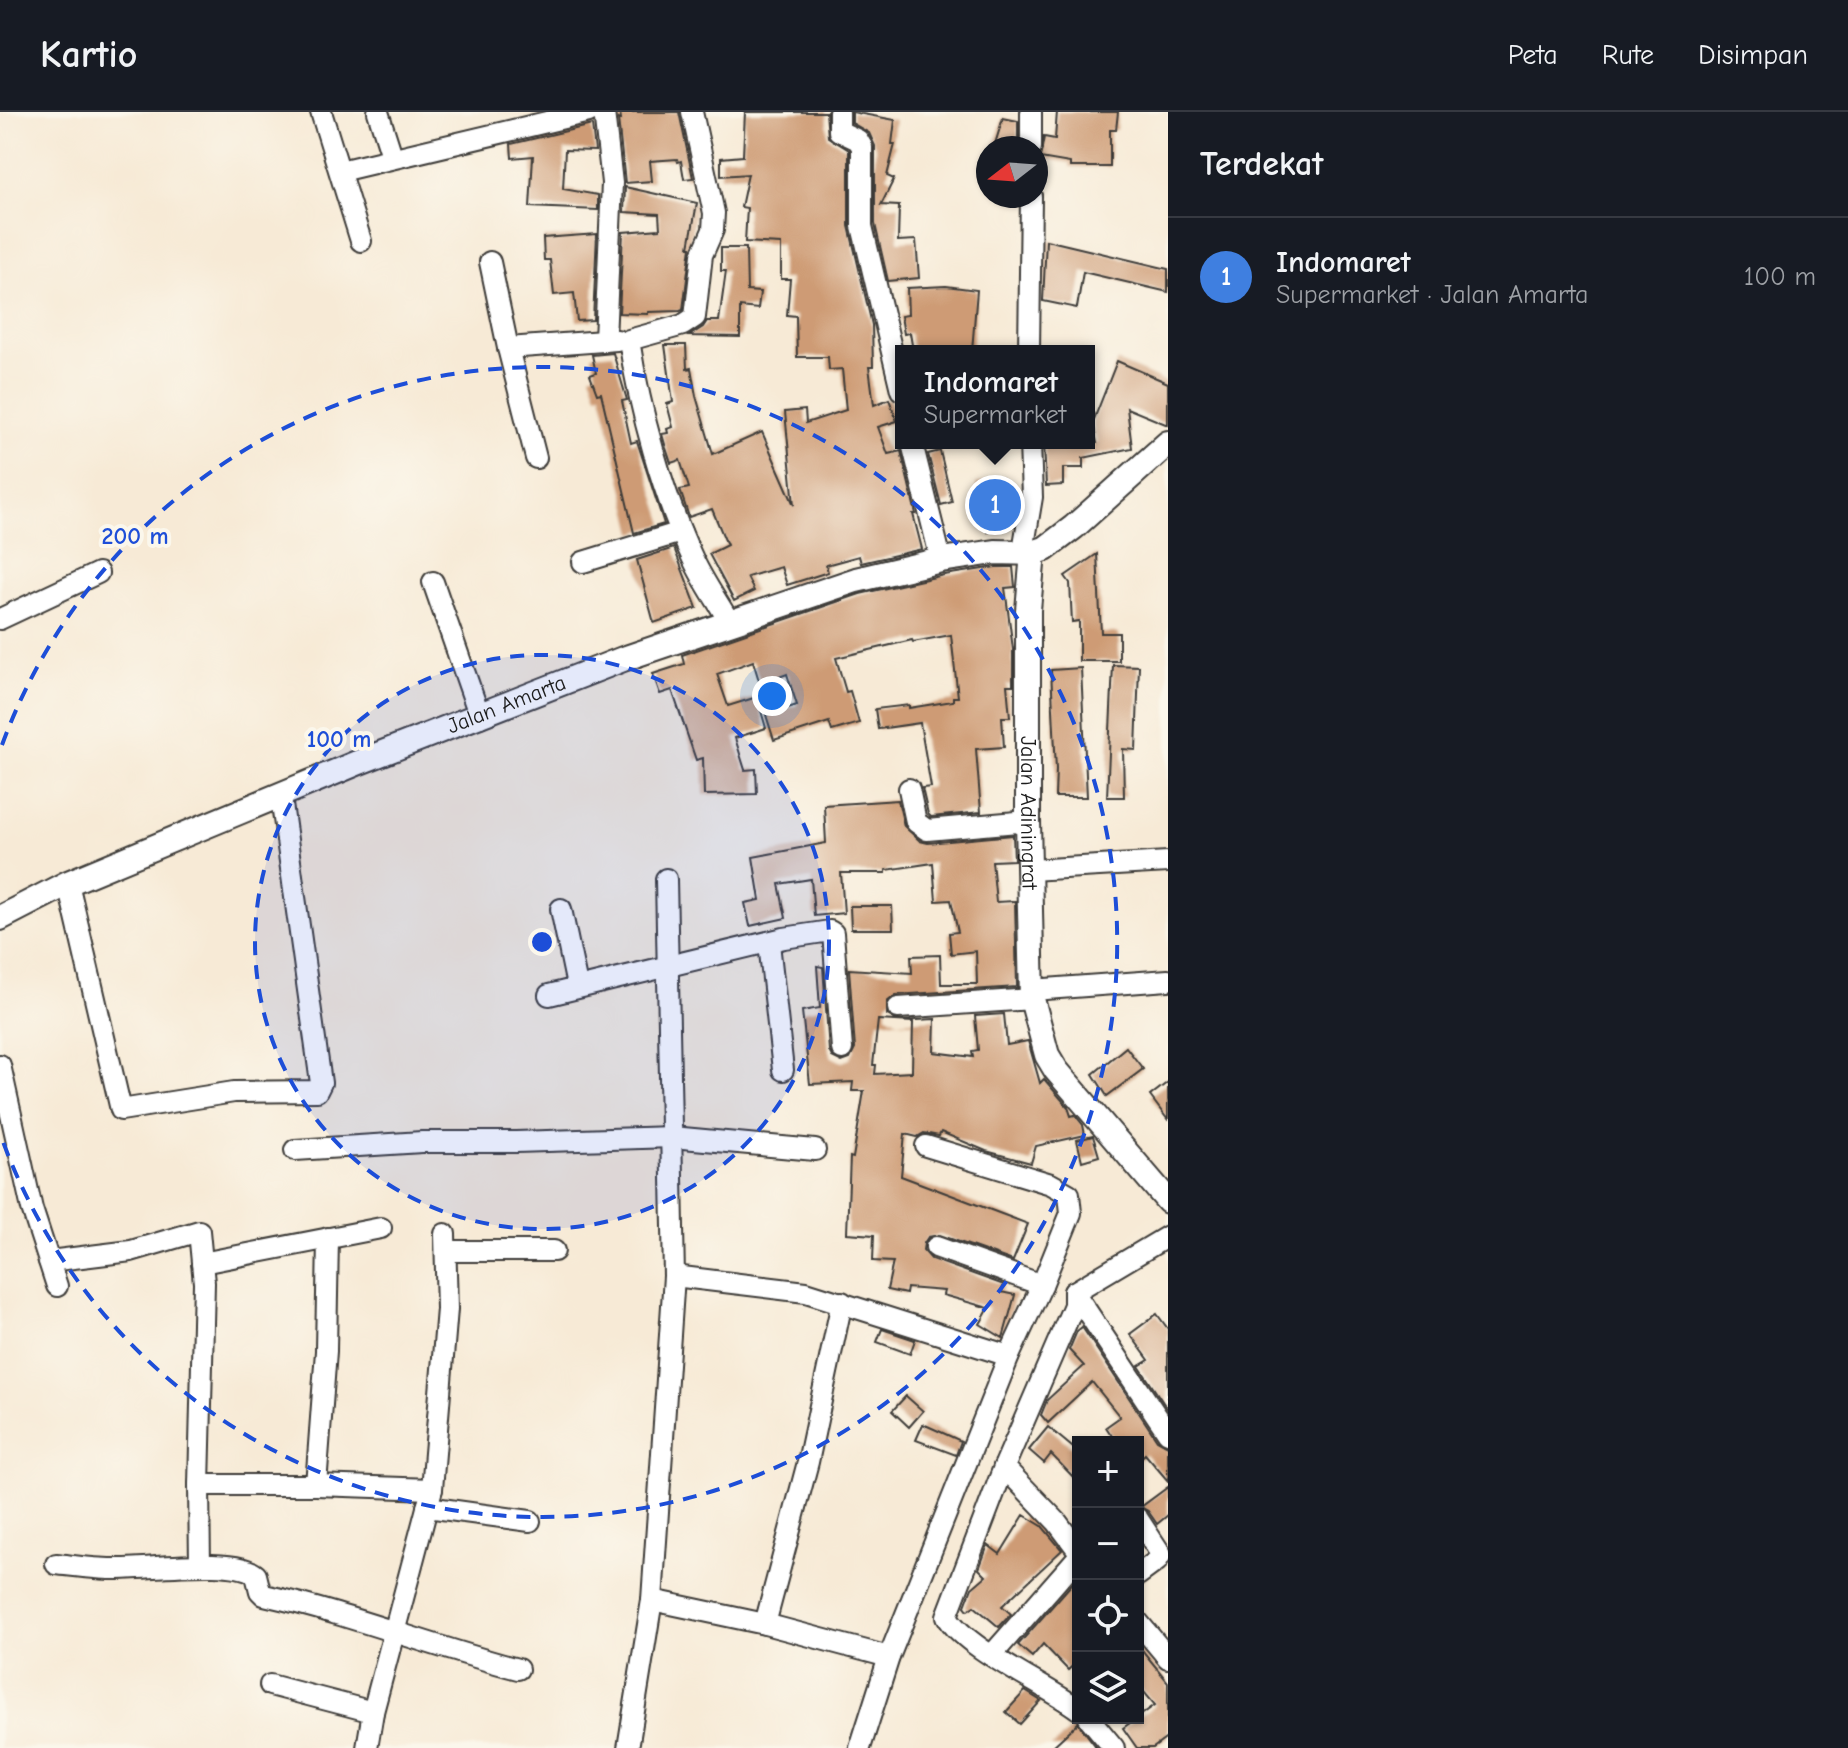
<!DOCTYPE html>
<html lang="id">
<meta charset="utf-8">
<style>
body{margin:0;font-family:"Comic Neue",sans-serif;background:#242831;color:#f1f3f6}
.controls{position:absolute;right:24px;bottom:24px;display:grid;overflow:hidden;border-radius:0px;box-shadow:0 2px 6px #0004}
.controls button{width:72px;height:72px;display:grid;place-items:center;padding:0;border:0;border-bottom:2px solid #363941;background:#171b24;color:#f1f3f6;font:40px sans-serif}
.compass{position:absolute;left:976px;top:24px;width:72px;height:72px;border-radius:50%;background:#171b24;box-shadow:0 2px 6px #0004;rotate:253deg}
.you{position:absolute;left:772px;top:584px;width:28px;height:28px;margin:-20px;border:6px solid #fff;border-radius:50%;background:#1a73e8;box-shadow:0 0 0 12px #1a73e833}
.badge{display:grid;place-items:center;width:52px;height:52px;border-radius:50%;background:#0f766e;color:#fff;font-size:26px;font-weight:700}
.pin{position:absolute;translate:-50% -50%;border:4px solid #fff;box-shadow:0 2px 8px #0006}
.popup{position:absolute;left:895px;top:233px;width:200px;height:104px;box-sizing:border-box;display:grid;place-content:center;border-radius:0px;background:#171b24;filter:drop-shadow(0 2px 6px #0005);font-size:26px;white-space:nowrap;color:#9ea1a6}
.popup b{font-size:30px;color:#f1f3f6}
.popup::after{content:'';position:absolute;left:50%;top:100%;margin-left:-16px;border:16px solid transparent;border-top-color:#171b24}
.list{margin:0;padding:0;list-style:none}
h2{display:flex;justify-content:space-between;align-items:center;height:104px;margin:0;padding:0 32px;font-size:34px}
h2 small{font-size:26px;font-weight:400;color:#9ea1a6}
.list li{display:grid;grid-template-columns:52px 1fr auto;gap:24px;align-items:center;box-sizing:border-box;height:120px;padding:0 32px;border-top:2px solid #363941}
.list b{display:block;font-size:30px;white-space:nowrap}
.list p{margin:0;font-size:26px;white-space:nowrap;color:#9ea1a6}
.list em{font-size:26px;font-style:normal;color:#9ea1a6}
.icon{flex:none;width:44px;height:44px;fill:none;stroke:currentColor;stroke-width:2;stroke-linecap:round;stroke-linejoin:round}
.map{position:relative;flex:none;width:1168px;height:1636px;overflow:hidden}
header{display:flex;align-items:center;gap:48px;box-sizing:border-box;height:112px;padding:0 40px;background:#171b24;border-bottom:2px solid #363941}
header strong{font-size:38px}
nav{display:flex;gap:44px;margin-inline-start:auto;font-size:28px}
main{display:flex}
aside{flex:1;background:#171b24}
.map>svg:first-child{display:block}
.building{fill:#ce9b74;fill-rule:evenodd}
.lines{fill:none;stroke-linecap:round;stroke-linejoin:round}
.minor-casing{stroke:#3d3b38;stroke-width:24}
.tertiary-casing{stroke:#3d3b38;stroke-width:28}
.minor{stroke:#fff;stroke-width:20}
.tertiary{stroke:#fff;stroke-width:24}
.ring{fill:none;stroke:#1d4ed8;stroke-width:4;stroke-dasharray:14 10}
.labels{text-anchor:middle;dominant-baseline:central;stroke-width:8;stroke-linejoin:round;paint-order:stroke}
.street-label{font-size:22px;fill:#1c1c1c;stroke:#fbf7ec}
.centre{fill:#1d4ed8;stroke:#fbf7ec;stroke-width:4}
.ring-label{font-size:24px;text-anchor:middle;font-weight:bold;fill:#1d4ed8;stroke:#fbf7ec;stroke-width:8;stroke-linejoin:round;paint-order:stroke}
</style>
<header>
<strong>Kartio</strong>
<nav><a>Peta</a><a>Rute</a><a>Disimpan</a></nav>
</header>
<main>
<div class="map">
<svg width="1168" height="1636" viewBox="0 0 1168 1636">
<rect width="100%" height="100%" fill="#fbf7ec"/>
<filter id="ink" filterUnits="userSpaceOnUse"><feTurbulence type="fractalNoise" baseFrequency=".0125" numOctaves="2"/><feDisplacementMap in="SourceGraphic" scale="16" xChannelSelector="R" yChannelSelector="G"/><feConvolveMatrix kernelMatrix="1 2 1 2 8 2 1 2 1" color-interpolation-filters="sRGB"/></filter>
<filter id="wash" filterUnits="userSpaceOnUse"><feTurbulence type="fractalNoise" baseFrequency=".006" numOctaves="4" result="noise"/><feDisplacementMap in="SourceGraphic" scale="32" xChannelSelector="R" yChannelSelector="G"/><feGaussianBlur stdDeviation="1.8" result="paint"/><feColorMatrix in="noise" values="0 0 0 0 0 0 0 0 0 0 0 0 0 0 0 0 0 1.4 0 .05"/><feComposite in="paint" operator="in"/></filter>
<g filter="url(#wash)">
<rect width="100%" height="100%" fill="#f7ead6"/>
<g id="blocks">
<g class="building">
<polygon points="620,0 679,0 693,66 684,67 681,49 678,50 677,47 650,49 652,69 625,71 618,7 621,8"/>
<polygon points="745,0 826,0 828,25 849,38 849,114 872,213 873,255 869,255 874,293 889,287 897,309 878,315 888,342 901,339 916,402 913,402 922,437 861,451 859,444 826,453 828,460 787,473 781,455 747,465 754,479 734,489 709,442 727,433 712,397 689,405 680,378 689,376 680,348 671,351 666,336 662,322 668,321 667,317 673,315 667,292 673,290 665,233 686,233 687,257 691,256 696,284 713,342 762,320 794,393 785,300 805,298 806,311 846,298 842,257 829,258 828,245 797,245 796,204 787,203 790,167 781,167 781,132 745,130 747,96 741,95 748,62 721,64 721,46 743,44"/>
<polygon points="852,0 895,8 892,32 895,32 887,64 894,67 881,93 899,94 898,129 916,128 919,166 888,169 875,112 875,34 869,21 852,11"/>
<polygon points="1057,0 1118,0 1116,18 1110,18 1110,55 1070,55 1070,51 1040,46 1044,25 1055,27"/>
<polygon points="1003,6 1018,9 1018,36 995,32"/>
<polygon points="592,13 595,39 565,38 563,77 598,83 598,98 530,95 533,44 512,46 511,32"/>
<polygon points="625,75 697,91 689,135 691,135 683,198 680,199 648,200 648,202 619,201 623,120 660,117 659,102 624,100"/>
<polygon points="597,122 593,208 577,209 574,181 554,183 550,148 544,148 543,126"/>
<polygon points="1046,128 1168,157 1168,180 1083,160 1077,196 1043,189"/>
<polygon points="721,136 746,136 747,179 760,180 758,197 740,195 740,225 689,224 703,215 707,209 719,209 726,159 721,159"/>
<polygon points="946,174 977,178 972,239 913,239 910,221 904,222 901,204 908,203 907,176"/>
<polygon points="613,241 627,288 622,289 631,331 637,329 664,412 634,421 601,281 597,282 590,263 596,261 592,243"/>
<polygon points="1117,249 1168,271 1168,313 1127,296 1132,336 1083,346 1083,356 1063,356 1063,373 1046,374 1044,331 1097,331 1093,310"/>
<polygon points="940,339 952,390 941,393 928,342"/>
<polygon points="1002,366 1014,414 988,420 976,372"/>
<polygon points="674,436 697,496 654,511 637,448"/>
<polygon points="1097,442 1101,521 1119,521 1119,549 1079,549 1079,509 1072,510 1070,471 1065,464"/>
<polygon points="996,455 1013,455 1015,475 1005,476 1013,537 1013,573 1007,573 1010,605 1002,605 1004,635 976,637 981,700 931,705 928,702 922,676 931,675 920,611 878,617 875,597 909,593 909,596 953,589 953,585 958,585 951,523 913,530 912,528 836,546 846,580 850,579 859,611 832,619 829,610 774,628 766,603 797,593 787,562 760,572 753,549 717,562 728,594 757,585 766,616 735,626 745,658 756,657 757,682 704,683 703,646 696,648 672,578 660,582 653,562 684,552 682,543 860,482 944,463"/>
<polygon points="1113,553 1139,554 1136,638 1123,637 1124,685 1107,685"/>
<polygon points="1081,556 1087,685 1055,685 1056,657 1051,558"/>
<path d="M898 688 904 714 920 729 928 731 1013 723 1014 748 992 749 996 790 1015 789 1017 875 896 883 887 890V903L898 909 935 907 934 940 973 945 972 939 978 938 975 904 1004 902 1007 933 1028 929 1040 971 1044 967 1068 995 1071 1004 1075 1003 1083 1013 1085 1023 1036 1034 1031 1051 986 1039 941 1020 939 1024 924 1021 917 1025 905 1022 901 1064 1028 1112 1013 1149 940 1123 928 1125 924 1131 923 1138 931 1147 1004 1173 1001 1180 1015 1183 1003 1226 980 1212 989 1196 943 1183 944 1179 907 1176 906 1182 887 1178 893 1150 873 1149 874 1123 847 1121 850 1045 853 1046 864 979H852L853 970 810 972 802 899 820 896 817 854 823 855 829 939 832 945 842 950 850 947 855 937 849 857 912 861 911 844 940 843 941 872H977L976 839 951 842 949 821 958 820 951 788 936 789 933 751 886 758V761H841L844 801 814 804 811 767 779 772 786 806 750 814 745 791 760 788 753 745 826 731 824 693ZM878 908 913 910 912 960 875 962 876 953H873Z"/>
<polygon points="850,794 892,794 893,817 851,817"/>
<polygon points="1126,935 1143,957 1107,984 1093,962"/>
<polygon points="1168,970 1168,1008 1150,984"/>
<polygon points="1093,1024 1099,1044 1082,1049 1077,1028"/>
<polygon points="1157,1202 1168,1217 1168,1298 1139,1254 1149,1248 1130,1222"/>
<polygon points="1082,1215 1157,1328 1168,1334 1168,1369 1145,1342 1138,1348 1138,1330 1116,1330 1106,1315 1120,1305 1092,1270 1048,1311 1041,1303 1047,1288 1084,1254 1069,1238 1077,1219"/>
<polygon points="882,1217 915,1228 910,1242 877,1230"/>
<polygon points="906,1284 923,1299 909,1315 892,1299"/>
<polygon points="923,1312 961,1329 956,1343 916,1328"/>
<polygon points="1048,1315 1078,1340 1078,1370 1051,1342 1044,1351 1029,1338"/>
<polygon points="1168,1375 1168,1403 1157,1412 1148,1399 1141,1395"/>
<polygon points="1024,1403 1042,1414 1062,1438 1002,1494 1011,1502 999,1515 974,1494 968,1498 965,1494 972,1476 986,1464 979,1457 988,1433 1000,1442"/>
<polygon points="1078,1465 1078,1549 1068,1558 1043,1532 1032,1545 1018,1533"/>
<polygon points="1138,1533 1168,1570 1168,1625 1153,1636 1137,1636 1123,1616 1155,1593 1138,1573"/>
<polygon points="1025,1579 1041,1589 1020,1612 1006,1600"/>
<polygon points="1078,1611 1097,1636 1051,1636"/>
</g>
</g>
</g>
<g filter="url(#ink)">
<use href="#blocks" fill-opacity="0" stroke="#3d3b38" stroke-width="2"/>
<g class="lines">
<defs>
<g id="minor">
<polyline points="321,0 361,129"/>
<polyline points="378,0 392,44"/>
<polyline points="604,0 612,71 605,228"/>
<path d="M692 0 714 101 713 118 702 143 695 205 683 213 629 228C640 299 662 381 693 447 703 469 718 490 730 511"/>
<polyline points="839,0 839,19 858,28 862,35 862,114 901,278"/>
<polyline points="1031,0 1031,36"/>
<polyline points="340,59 589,0"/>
<polyline points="490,150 508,236 536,346"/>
<polyline points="508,236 617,228"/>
<polyline points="1029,239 1031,84"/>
<polyline points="912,331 941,448"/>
<polyline points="1023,439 1032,385 1030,331"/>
<polyline points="583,450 681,420"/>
<polyline points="433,470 480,605"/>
<polyline points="0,507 98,461"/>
<polyline points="909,677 916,710 927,718 1028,709"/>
<polyline points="1030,758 1168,750"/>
<polyline points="68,771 121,998 234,980 317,979 321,971 281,685"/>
<polyline points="561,797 577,874"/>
<polyline points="769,831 783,958"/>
<polyline points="1032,878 1168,868"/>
<polyline points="549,883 784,826 830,819 833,821 842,937"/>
<polyline points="898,896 1032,887"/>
<polyline points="0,953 32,1097 57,1174"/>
<polyline points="295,1038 422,1030 516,1030 672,1025 815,1038"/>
<polyline points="936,1135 1042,1173"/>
<polyline points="446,1139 554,1139"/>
<polyline points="49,1149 131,1139 199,1119 204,1171 199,1373 200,1453"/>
<polyline points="202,1151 381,1116"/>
<polyline points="674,1164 806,1180 1009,1244"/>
<path d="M1074 1180V1193L1004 1355 947 1504C964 1536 1046 1573 1078 1597"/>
<polyline points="1074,1180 1168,1321"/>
<polyline points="1074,1180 1168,1124"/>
<polyline points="1004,1355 1057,1410 1078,1438"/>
<polyline points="199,1373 316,1373 432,1377"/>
<polyline points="316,1373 326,1239 328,1126"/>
<polyline points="427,1395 530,1409"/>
<polyline points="1138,1407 1161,1442 1157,1449 1138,1463"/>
<path d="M56 1452C75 1454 94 1457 113 1457 144 1458 236 1444 256 1463L260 1479 264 1483C350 1502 433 1535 518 1557"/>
<polyline points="652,1488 765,1512 889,1545"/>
<polyline points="1138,1510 1168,1546"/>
<polyline points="765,1512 808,1350 842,1190"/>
<polyline points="992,1543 1078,1445"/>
<polyline points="270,1573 373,1600"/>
<polyline points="1089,1606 1114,1636"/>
<polyline points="367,1636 373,1600 432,1377 447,1197 445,1122"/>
<polyline points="628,1636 652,1488 674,1164 666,767"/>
<polyline points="860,1636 889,1545 1009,1244 1042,1173 1071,1101 1069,1082 1051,1072 926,1034"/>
</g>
<g id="tertiary">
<path id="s1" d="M1033 441 1028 498V709L1032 887 1047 943 1056 958 1168 1089"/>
<path id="s2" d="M0 806 68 771 357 651 623 547 856 468 941 448 995 440 1033 441 1045 437 1074 415 1168 331"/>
</g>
</defs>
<use href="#minor" class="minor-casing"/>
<use href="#tertiary" class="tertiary-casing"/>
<use href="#minor" class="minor"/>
<use href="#tertiary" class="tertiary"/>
</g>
</g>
<circle cx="542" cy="830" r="287" fill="#1d4ed8" fill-opacity=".12"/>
<g class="ring">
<circle cx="542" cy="830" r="287"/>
<path d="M2 633A575 575 0 1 1 2 1027"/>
</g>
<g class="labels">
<g class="street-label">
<text stroke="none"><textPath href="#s2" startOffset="550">Jalan Amarta</textPath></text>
<text stroke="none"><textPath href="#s1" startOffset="260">Jalan Adiningrat</textPath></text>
</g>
</g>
<circle cx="542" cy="830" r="12" class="centre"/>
<g class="ring-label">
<text x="135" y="432">200 m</text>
<text x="339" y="635">100 m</text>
</g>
</svg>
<div class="controls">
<button>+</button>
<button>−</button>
<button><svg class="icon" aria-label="locate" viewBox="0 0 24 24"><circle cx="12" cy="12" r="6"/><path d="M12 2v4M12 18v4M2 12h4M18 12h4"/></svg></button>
<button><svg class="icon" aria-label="layers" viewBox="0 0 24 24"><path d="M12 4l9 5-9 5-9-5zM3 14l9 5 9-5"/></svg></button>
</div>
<svg class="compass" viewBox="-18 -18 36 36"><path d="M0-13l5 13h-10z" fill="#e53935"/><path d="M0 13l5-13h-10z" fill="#9ea1a6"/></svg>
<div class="you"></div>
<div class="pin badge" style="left:995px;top:393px;background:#3f7fe0">1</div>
<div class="popup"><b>Indomaret</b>Supermarket</div>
</div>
<aside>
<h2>Terdekat<small></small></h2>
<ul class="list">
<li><span class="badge" style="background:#3f7fe0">1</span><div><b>Indomaret</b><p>Supermarket · Jalan Amarta</p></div><em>100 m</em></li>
</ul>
</aside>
</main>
